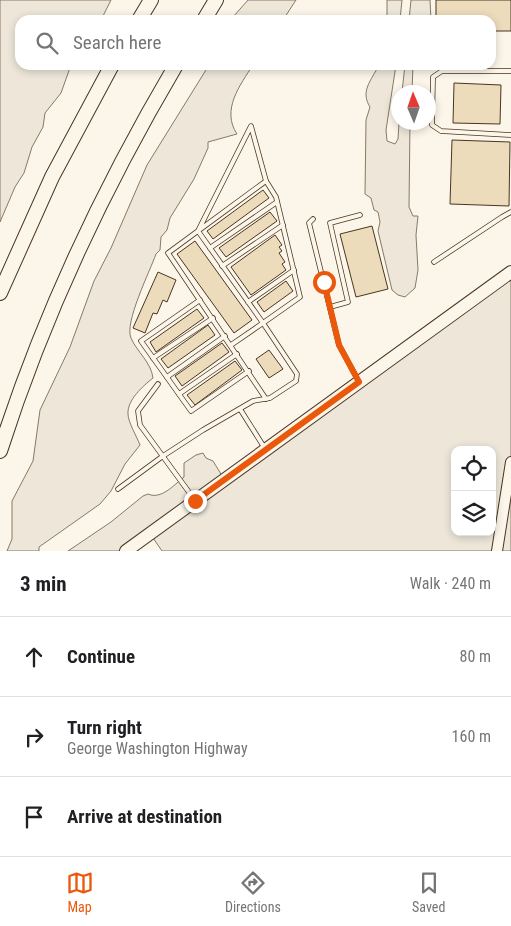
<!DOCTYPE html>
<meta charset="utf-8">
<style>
body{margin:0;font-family:"Roboto Condensed",sans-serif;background:#f2f2f2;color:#202124}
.controls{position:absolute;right:15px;bottom:15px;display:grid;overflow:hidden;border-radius:10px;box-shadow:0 2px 8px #0003}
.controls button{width:45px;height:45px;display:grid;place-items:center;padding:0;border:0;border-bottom:1px solid #e0e0e0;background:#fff;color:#202124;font:25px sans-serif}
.compass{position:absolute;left:391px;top:85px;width:45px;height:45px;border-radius:50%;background:#fff;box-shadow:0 2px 8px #0003;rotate:358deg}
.stop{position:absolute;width:15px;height:15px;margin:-11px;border:4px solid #ea580c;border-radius:50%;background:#fff}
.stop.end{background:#ea580c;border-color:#fff;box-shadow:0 1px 5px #0008}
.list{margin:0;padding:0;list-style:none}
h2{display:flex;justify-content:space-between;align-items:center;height:65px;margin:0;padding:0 20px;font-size:21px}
h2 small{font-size:16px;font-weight:400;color:#757577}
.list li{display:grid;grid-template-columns:32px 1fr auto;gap:15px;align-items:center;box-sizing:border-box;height:80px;padding:0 20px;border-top:1px solid #e0e0e0}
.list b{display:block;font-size:19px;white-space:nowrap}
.list p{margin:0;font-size:16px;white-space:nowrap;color:#757577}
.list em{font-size:16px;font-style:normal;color:#757577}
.icon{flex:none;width:28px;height:28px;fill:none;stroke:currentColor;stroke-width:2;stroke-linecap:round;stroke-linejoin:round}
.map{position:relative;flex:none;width:511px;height:551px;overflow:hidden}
.search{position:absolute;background:#fff;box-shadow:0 2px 8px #0003;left:15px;right:15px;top:15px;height:55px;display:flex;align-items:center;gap:12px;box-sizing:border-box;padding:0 18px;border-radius:15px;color:#757577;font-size:19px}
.sheet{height:305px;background:#fff}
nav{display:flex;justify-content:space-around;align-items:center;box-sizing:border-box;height:70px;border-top:1px solid #e0e0e0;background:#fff;font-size:14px;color:#757577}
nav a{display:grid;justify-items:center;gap:2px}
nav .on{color:#ea580c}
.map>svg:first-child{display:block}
.green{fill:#ede6d9;stroke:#887966;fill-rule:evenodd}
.building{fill:#ecdcbc;stroke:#4a3520}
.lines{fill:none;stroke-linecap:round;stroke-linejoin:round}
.service-casing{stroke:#4a3520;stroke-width:5.5}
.tertiary-casing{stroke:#4a3520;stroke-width:12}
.primary-casing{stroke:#4a3520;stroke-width:14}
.motorway-casing{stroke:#4a3520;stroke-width:16}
.service{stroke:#fbf6e9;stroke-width:4}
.tertiary{stroke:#fbf6e9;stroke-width:10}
.primary{stroke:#fbf6e9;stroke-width:12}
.motorway{stroke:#fbf6e9;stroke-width:14}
.route{stroke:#ea580c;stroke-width:6}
</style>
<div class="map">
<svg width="511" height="551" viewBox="0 0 511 551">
<rect width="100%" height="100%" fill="#fbf6e9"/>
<g class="green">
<polygon points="0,0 111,0 101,20 20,20 20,65 71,65 61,93 45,113 43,127 32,147 24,173 15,187 0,222"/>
<polygon points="248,0 296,0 283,20 232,20 233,17"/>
<polygon points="387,0 402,0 400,20 387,20"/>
<polygon points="411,0 430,0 431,20 409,20"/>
<path d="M209 65H253C240 85 221 110 237 134L208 142V148L194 179 170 218 167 230 161 237 160 250 156 254C150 271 124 323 131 338 137 352 151 362 153 378 143 386 127 400 128 414 128 422 137 437 140 445L125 464 111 491 100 504 39 547V551H7L12 539V501L33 461 40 410 70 347 94 281 111 248 147 165Z"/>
<path d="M379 65H396L386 130 387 141 395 144 398 139 399 123H410L409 207 413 216H418L416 235 418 270 415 288 405 297 398 295 392 290 378 231 380 222 378 212 374 210 371 198 365 194 366 120 370 107C360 91 371 81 379 65Z"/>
<polygon points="405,65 413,65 412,92 402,92"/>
<path d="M511 273V551H162L151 535 128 551H68L111 522 143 496 148 494C161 500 174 485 184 477V463L196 455 203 453 206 458 213 461 224 479ZM455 450H492V532H455Z"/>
</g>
<g class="building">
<polygon points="436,0 511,0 511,31 491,31 491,20 436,20"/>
<polygon points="454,83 501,85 500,124 453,123"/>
<polygon points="452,140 510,142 509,206 450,204"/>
<polygon points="263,190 269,198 213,239 207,231"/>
<polygon points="270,212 277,221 226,257 219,248"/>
<polygon points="372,226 388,289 356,297 340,234"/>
<polygon points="275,235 282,245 279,247 282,251 279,253 285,262 282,264 286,270 251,295 231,267"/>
<polygon points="195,241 252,320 234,333 177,254"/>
<polygon points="158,272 176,280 167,302 163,300 157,314 153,313 145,333 133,328"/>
<polygon points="286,281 293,291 264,312 257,302"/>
<polygon points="197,309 204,318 156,352 150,342"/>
<polygon points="208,325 215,335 168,368 161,359"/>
<polygon points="222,343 229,352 182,386 175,376"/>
<polygon points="269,350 283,369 269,378 256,359"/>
<polygon points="235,361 242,370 195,405 187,395"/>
</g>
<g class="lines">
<defs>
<g id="service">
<polyline points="511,71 442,71 433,77 432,125 441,131 511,135"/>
<polyline points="313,219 309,223 339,345 358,380"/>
<polyline points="210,248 277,202"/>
<polyline points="434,262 502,217 511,212"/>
<polyline points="222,266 283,225"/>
<polyline points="200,300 141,341 191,411 249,371"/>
<polyline points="248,302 294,270"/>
<polyline points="330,307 348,302 330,223 360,215"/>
<polyline points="231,345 263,323 198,231 251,126 266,181 168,253 266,399"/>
<polyline points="153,358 213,318"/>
<polyline points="167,377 225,336"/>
<polyline points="158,384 138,411 140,425 194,499"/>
<polyline points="179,394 237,354"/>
<polyline points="240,409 264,447"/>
<polyline points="118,489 163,456 203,430 253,401 270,398 296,381 297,374 263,323 300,297 276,197 266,181"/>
</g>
<polyline id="tertiary" points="497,551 511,462"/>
<polyline id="primary" points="126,551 511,272"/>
<g id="motorway">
<polyline points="139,20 151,0"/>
<polyline points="204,20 216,0"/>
<polyline points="0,293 52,177 112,65"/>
<path d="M0 451C43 316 104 187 176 65"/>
</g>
</defs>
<use href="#service" class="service-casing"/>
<use href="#tertiary" class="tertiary-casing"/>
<use href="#primary" class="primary-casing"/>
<use href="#motorway" class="motorway-casing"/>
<use href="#service" class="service"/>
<use href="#tertiary" class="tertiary"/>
<use href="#primary" class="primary"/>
<use href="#motorway" class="motorway"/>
</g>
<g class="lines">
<polyline class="route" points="195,501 359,382 339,345 324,282"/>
</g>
</svg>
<div class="controls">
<button><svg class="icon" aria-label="locate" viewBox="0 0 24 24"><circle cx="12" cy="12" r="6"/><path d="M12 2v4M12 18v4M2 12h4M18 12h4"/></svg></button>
<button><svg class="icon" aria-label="layers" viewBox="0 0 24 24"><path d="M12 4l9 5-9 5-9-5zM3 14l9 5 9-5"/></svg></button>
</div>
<svg class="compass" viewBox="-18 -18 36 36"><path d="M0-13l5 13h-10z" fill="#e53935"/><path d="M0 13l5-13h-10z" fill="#757577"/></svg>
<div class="stop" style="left:324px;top:282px"></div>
<div class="stop end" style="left:195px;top:501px"></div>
<div class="search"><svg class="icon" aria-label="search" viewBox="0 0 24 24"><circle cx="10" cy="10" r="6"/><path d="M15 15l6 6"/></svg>Search here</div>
</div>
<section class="sheet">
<h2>3 min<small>Walk · 240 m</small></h2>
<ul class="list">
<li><svg class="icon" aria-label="ahead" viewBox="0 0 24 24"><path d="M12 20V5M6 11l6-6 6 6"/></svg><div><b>Continue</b></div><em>80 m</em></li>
<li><svg class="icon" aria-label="right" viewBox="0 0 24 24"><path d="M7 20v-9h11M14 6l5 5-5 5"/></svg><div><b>Turn right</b><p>George Washington Highway</p></div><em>160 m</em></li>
<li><svg class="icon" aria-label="arrive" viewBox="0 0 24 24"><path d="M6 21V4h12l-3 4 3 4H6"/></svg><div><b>Arrive at destination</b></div></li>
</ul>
</section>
<nav>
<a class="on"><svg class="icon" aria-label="map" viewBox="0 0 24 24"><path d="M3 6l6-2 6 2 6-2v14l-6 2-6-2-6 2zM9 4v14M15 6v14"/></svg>Map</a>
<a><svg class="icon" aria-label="directions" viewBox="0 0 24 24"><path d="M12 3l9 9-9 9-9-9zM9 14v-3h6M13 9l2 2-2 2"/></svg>Directions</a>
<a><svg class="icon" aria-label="saved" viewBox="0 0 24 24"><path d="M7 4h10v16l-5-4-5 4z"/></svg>Saved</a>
</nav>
